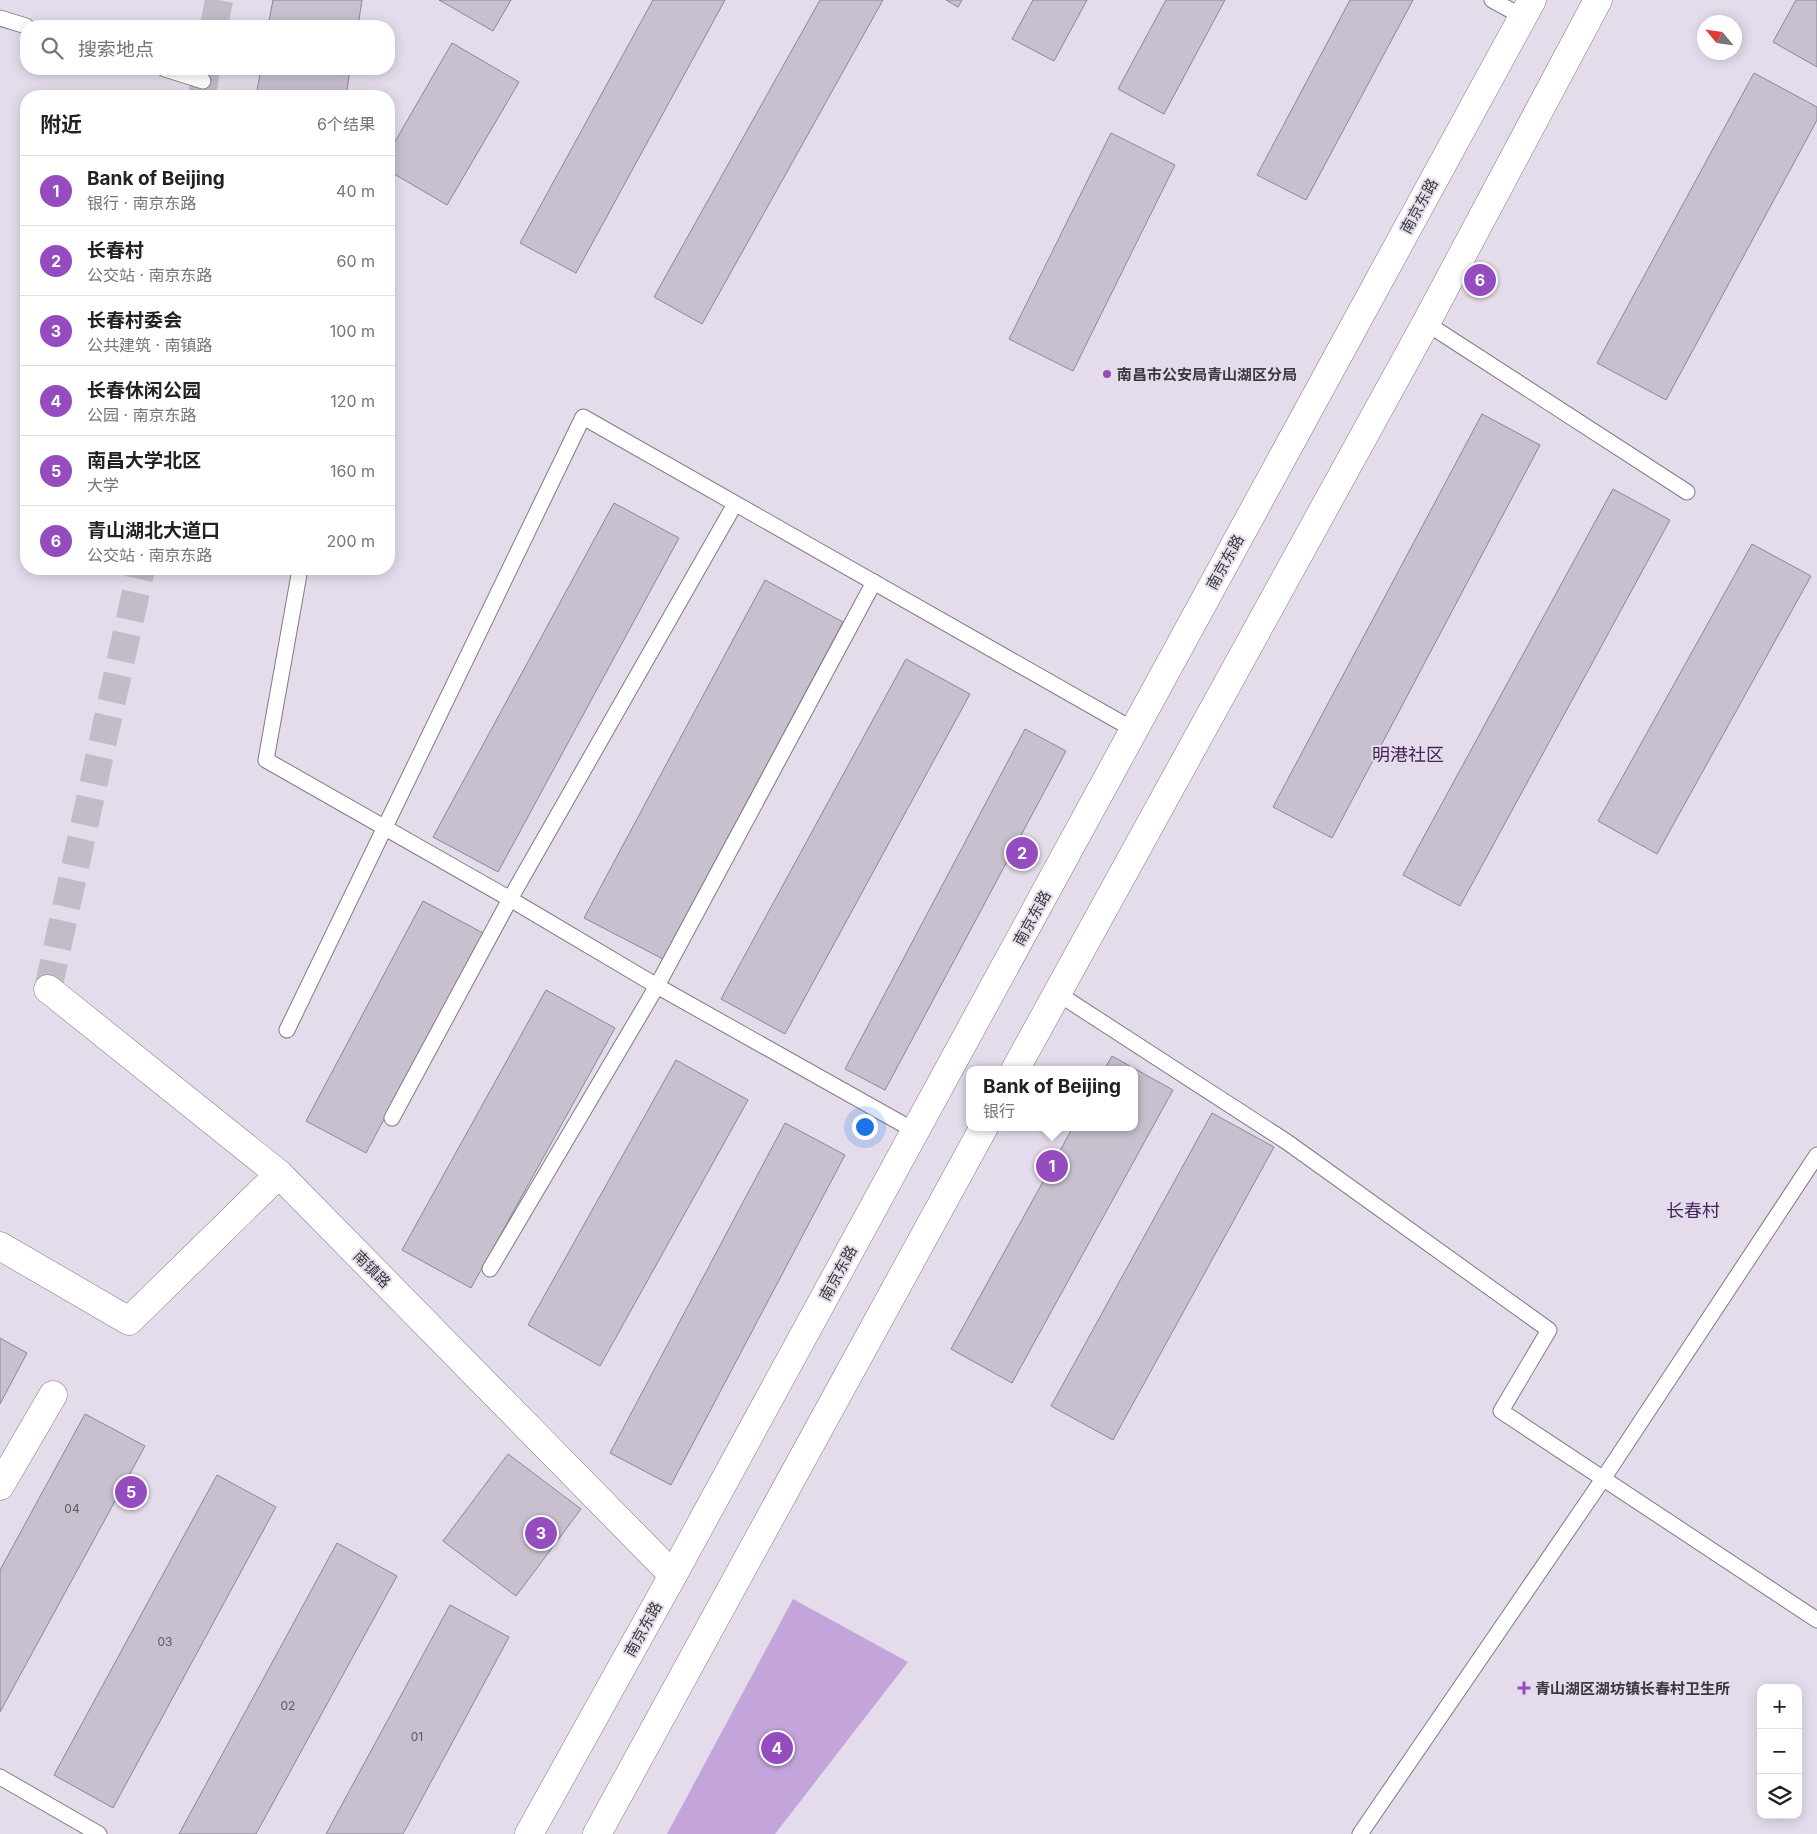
<!DOCTYPE html>
<html lang="zh">
<meta charset="utf-8">
<style>
body{margin:0;font-family:Inter,"Noto Sans SC",sans-serif;background:#f6f6f6;color:#222}
.controls{position:absolute;right:15px;bottom:15px;display:grid;overflow:hidden;border-radius:10px;box-shadow:0 2px 12px #0003}
.controls button{width:45px;height:45px;display:grid;place-items:center;padding:0;border:0;border-bottom:1px solid #e0e0e0;background:#fff;color:#222;font:25px sans-serif}
.compass{position:absolute;left:1697px;top:15px;width:45px;height:45px;border-radius:50%;background:#fff;box-shadow:0 2px 12px #0003;rotate:299deg}
.you{position:absolute;left:864px;top:1126px;width:18px;height:18px;margin:-12px;border:4px solid #fff;border-radius:50%;background:#1a73e8;box-shadow:0 0 0 8px #1a73e833}
.badge{display:grid;place-items:center;width:32px;height:32px;border-radius:50%;background:#944cbf;color:#fff;font-size:16px;font-weight:700}
.pin{position:absolute;translate:-50% -50%;border:2px solid #fff;box-shadow:0 1px 5px #0006}
.popup{position:absolute;left:966px;top:1066px;width:172px;height:65px;box-sizing:border-box;display:grid;place-content:center;border-radius:10px;background:#fff;filter:drop-shadow(0 1px 4px #0005);font-size:16px;white-space:nowrap;color:#767676}
.popup b{font-size:19px;color:#222}
.popup::after{content:'';position:absolute;left:50%;top:100%;margin-left:-10px;border:10px solid transparent;border-top-color:#fff}
.list{margin:0;padding:0;list-style:none}
h2{display:flex;justify-content:space-between;align-items:center;height:65px;margin:0;padding:0 20px;font-size:21px}
h2 small{font-size:16px;font-weight:400;color:#767676}
.list li{display:grid;grid-template-columns:32px 1fr auto;gap:15px;align-items:center;box-sizing:border-box;height:70px;padding:0 20px;border-top:1px solid #e0e0e0}
.list b{display:block;font-size:19px;white-space:nowrap}
.list p{margin:0;font-size:16px;white-space:nowrap;color:#767676}
.list em{font-size:16px;font-style:normal;color:#767676}
.icon{flex:none;width:28px;height:28px;fill:none;stroke:currentColor;stroke-width:2;stroke-linecap:round;stroke-linejoin:round}
.map{position:relative;flex:none;width:1817px;height:1834px;overflow:hidden}
.search{position:absolute;background:#fff;box-shadow:0 2px 12px #0003;left:20px;top:20px;width:375px;height:55px;display:flex;align-items:center;gap:12px;box-sizing:border-box;padding:0 18px;border-radius:20px;color:#767676;font-size:19px}
.panel{position:absolute;background:#fff;box-shadow:0 2px 12px #0003;left:20px;top:90px;width:375px;height:485px;border-radius:20px}
.map>svg:first-child{display:block}
.green{fill:#c4a5db}
.building{fill:#c8c0ce;stroke:#8e8694}
.lines{fill:none;stroke-linecap:round;stroke-linejoin:round}
.street-tunnel{stroke:#c2bbc8;stroke-width:28;stroke-dasharray:28 14;stroke-linecap:butt}
.lane-casing{stroke:#827a87;stroke-width:17}
.street-casing{stroke:#827a87;stroke-width:29}
.secondary-casing{stroke:#827a87;stroke-width:29}
.lane{stroke:#fff;stroke-width:15}
.street{stroke:#fff;stroke-width:28}
.secondary{stroke:#fff;stroke-width:28}
.poi-dot{fill:#944cbf;stroke:#e4dceb;stroke-width:2}
.labels{text-anchor:middle;dominant-baseline:central;stroke-width:4;stroke-linejoin:round;paint-order:stroke}
.number-label{font-size:12px;fill:#5e5961}
.street-label{font-size:15px;fill:#3a373d;stroke:#e4dceb}
.poi-label{font-size:15px;font-weight:bold;fill:#3a373d;stroke:#e4dceb;text-anchor:start}
.quarter-label{font-size:18px;fill:#46235b;stroke:#e4dceb}
</style>
<div class="map">
<svg width="1817" height="1834" viewBox="0 0 1817 1834">
<rect width="100%" height="100%" fill="#e4dceb"/>
<polygon class="green" points="793,1599 908,1662 775,1834 667,1834"/>
<g class="building">
<polygon points="273,0 362,0 358,26 268,26"/>
<polygon points="439,0 511,0 493,31"/>
<polygon points="653,0 725,0 576,273 520,243"/>
<polygon points="820,0 883,0 702,324 654,297"/>
<polygon points="946,0 962,0 958,7"/>
<polygon points="1033,0 1087,0 1054,61 1012,39"/>
<polygon points="1166,0 1225,0 1164,114 1118,89"/>
<polygon points="1350,0 1413,0 1306,200 1257,175"/>
<polygon points="1796,0 1817,0 1817,67 1773,42"/>
<polygon points="452,43 519,82 447,205 389,171 389,152"/>
<polygon points="261,69 350,69 346,96 256,96"/>
<polygon points="1754,73 1817,107 1817,120 1666,400 1597,363"/>
<polygon points="1111,133 1175,165 1073,371 1009,339"/>
<polygon points="1482,414 1540,445 1332,838 1273,807"/>
<polygon points="1613,489 1670,520 1460,906 1403,875"/>
<polygon points="614,503 679,538 498,872 433,837"/>
<polygon points="1752,544 1811,576 1657,854 1598,821"/>
<polygon points="765,580 843,622 663,959 584,918"/>
<polygon points="906,659 970,694 785,1034 721,999"/>
<polygon points="1025,729 1066,751 885,1090 845,1069"/>
<polygon points="423,901 483,933 366,1153 306,1121"/>
<polygon points="546,990 615,1028 471,1288 402,1250"/>
<polygon points="1112,1056 1173,1090 1012,1383 951,1349 1073,1127 1134,1127 1134,1070 1104,1070"/>
<polygon points="676,1060 748,1100 600,1366 528,1325"/>
<polygon points="1212,1113 1274,1147 1113,1440 1051,1406"/>
<polygon points="785,1123 845,1155 671,1485 610,1453"/>
<polygon points="0,1338 27,1353 0,1404"/>
<polygon points="85,1414 145,1446 0,1712 0,1570"/>
<polygon points="508,1454 581,1509 516,1596 443,1541"/>
<polygon points="217,1475 276,1507 113,1808 54,1775"/>
<polygon points="337,1543 397,1576 256,1834 179,1834"/>
<polygon points="450,1605 509,1637 403,1834 326,1834"/>
</g>
<g class="lines">
<g class="street-tunnel">
<polyline points="214,26 219,0"/>
<polyline points="202,96 206,69"/>
<polyline points="48,989 141,569"/>
</g>
<defs>
<g id="lane">
<polyline points="1492,0 1523,17"/>
<polyline points="0,18 26,26"/>
<polyline points="165,69 203,81"/>
<polyline points="1426,323 1687,492"/>
<polyline points="300,569 266,760 510,899 657,986 915,1131"/>
<polyline points="1057,993 1287,1142 1549,1330 1501,1411 1817,1620"/>
<polyline points="287,1030 583,417 1134,730"/>
<polyline points="392,1118 510,899 735,504"/>
<polyline points="490,1269 657,986 874,582"/>
<polyline points="0,1777 99,1834"/>
<polyline points="1360,1834 1603,1479 1817,1155"/>
</g>
<g id="street">
<polyline points="48,989 279,1174 673,1575"/>
<polyline points="0,1246 129,1321 279,1174"/>
<polyline points="0,1486 53,1395"/>
</g>
<g id="secondary">
<polyline points="1015,1070 1426,323 1598,0"/>
<polyline points="529,1834 673,1575 1532,0"/>
<polyline points="597,1834 984,1127"/>
</g>
</defs>
<use href="#lane" class="lane-casing"/>
<use href="#street" class="street-casing"/>
<use href="#secondary" class="secondary-casing"/>
<use href="#lane" class="lane"/>
<use href="#street" class="street"/>
<use href="#secondary" class="secondary"/>
</g>
<g class="poi-dot">
<circle cx="1107" cy="374" r="5"/>
<path d="M1521.5 1680.5h5v5h5v5h-5v5h-5v-5h-5v-5h5z"/>
</g>
<g class="labels">
<g class="number-label">
<text x="72" y="1508">04</text>
<text x="165" y="1641">03</text>
<text x="288" y="1705">02</text>
<text x="417" y="1736">01</text>
</g>
<g class="street-label">
<text transform="translate(1419 206) rotate(-61)">南京东路</text>
<text transform="translate(1225 562) rotate(-61)">南京东路</text>
<text transform="translate(1032 918) rotate(-61)">南京东路</text>
<text transform="translate(372 1269) rotate(45)">南镇路</text>
<text transform="translate(838 1273) rotate(-61)">南京东路</text>
<text transform="translate(643 1629) rotate(-61)">南京东路</text>
</g>
<g class="poi-label">
<text x="1117" y="374">南昌市公安局青山湖区分局</text>
<text x="1535" y="1688">青山湖区湖坊镇长春村卫生所</text>
</g>
<g class="quarter-label">
<text x="1408" y="754">明港社区</text>
<text x="1693" y="1210">长春村</text>
</g>
</g>
</svg>
<div class="controls">
<button>+</button>
<button>−</button>
<button><svg class="icon" aria-label="layers" viewBox="0 0 24 24"><path d="M12 4l9 5-9 5-9-5zM3 14l9 5 9-5"/></svg></button>
</div>
<svg class="compass" viewBox="-18 -18 36 36"><path d="M0-13l5 13h-10z" fill="#e53935"/><path d="M0 13l5-13h-10z" fill="#767676"/></svg>
<div class="you"></div>
<div class="pin badge" style="left:1052px;top:1166px">1</div>
<div class="popup"><b>Bank of Beijing</b>银行</div>
<div class="pin badge" style="left:1022px;top:853px">2</div>
<div class="pin badge" style="left:541px;top:1533px">3</div>
<div class="pin badge" style="left:777px;top:1748px">4</div>
<div class="pin badge" style="left:131px;top:1492px">5</div>
<div class="pin badge" style="left:1480px;top:280px">6</div>
<div class="search"><svg class="icon" aria-label="search" viewBox="0 0 24 24"><circle cx="10" cy="10" r="6"/><path d="M15 15l6 6"/></svg>搜索地点</div>
<section class="panel">
<h2>附近<small>6个结果</small></h2>
<ul class="list">
<li><span class="badge">1</span><div><b>Bank of Beijing</b><p>银行 · 南京东路</p></div><em>40 m</em></li>
<li><span class="badge">2</span><div><b>长春村</b><p>公交站 · 南京东路</p></div><em>60 m</em></li>
<li><span class="badge">3</span><div><b>长春村委会</b><p>公共建筑 · 南镇路</p></div><em>100 m</em></li>
<li><span class="badge">4</span><div><b>长春休闲公园</b><p>公园 · 南京东路</p></div><em>120 m</em></li>
<li><span class="badge">5</span><div><b>南昌大学北区</b><p>大学</p></div><em>160 m</em></li>
<li><span class="badge">6</span><div><b>青山湖北大道口</b><p>公交站 · 南京东路</p></div><em>200 m</em></li>
</ul>
</section>
</div>
